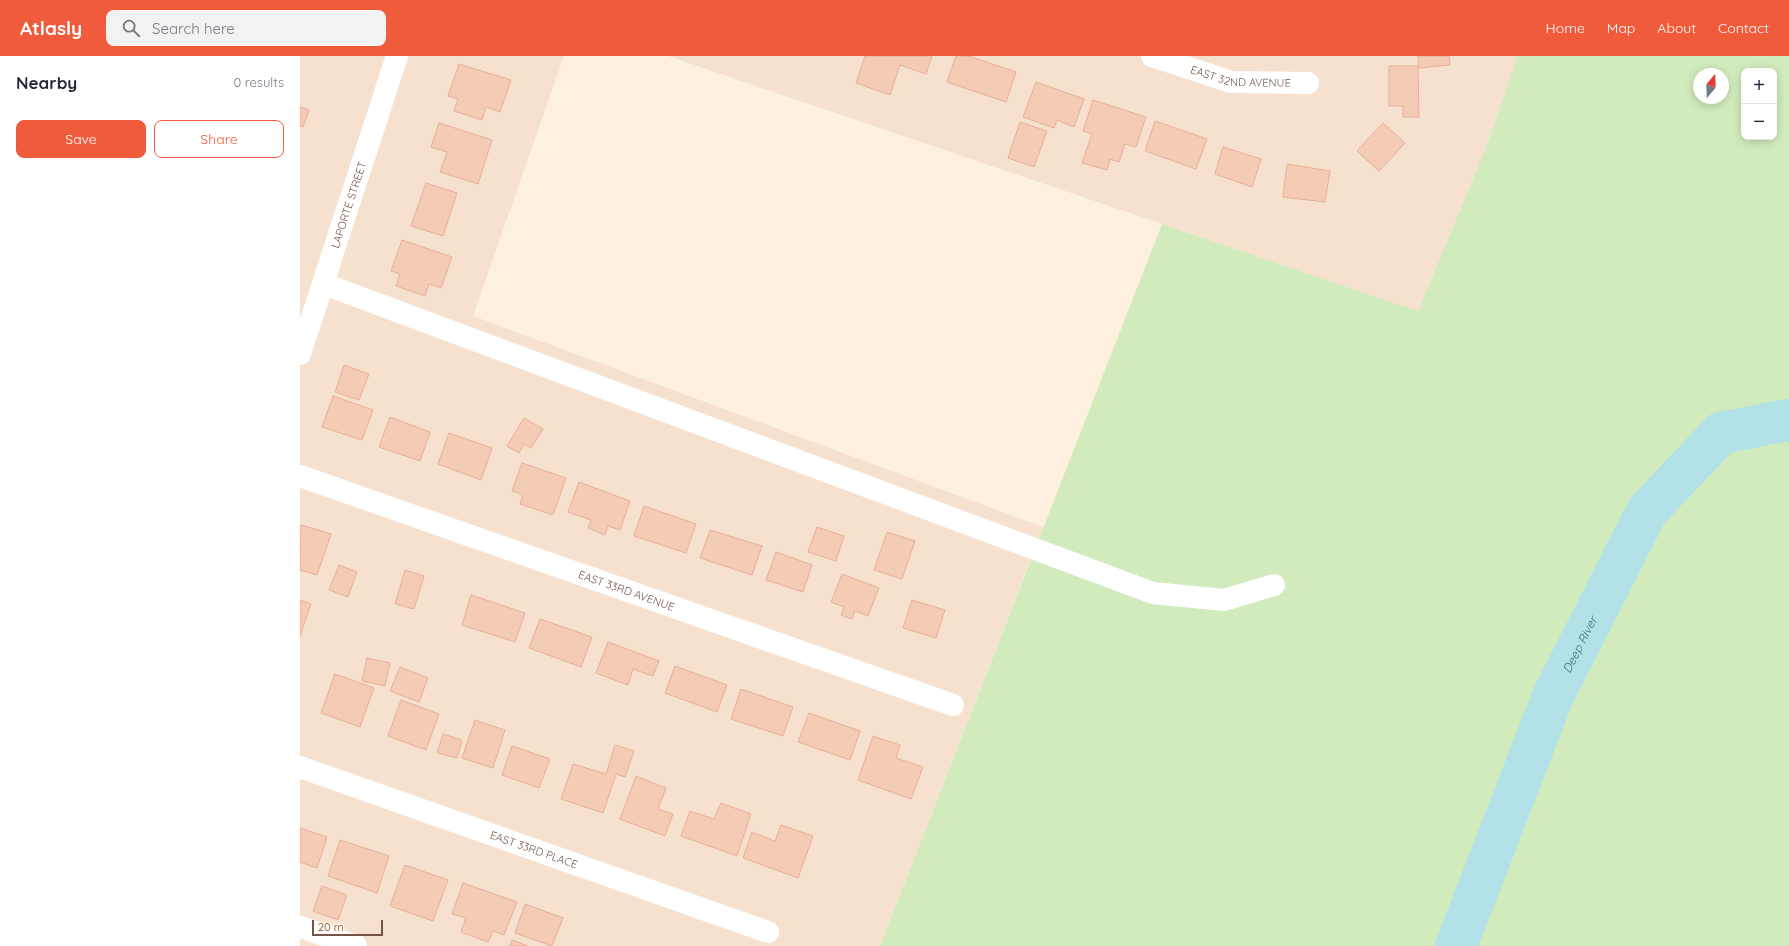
<!DOCTYPE html>
<meta charset="utf-8">
<style>
body{margin:0;font-family:Quicksand,sans-serif;background:#f2f2f3;color:#1f2937}
.controls{position:absolute;right:12px;top:12px;display:grid;overflow:hidden;border-radius:8px;box-shadow:0 2px 10px #0003}
.controls button{width:36px;height:36px;display:grid;place-items:center;padding:0;border:0;border-bottom:1px solid #e0e1e3;background:#fff;color:#1f2937;font:20px sans-serif}
.compass{position:absolute;left:1393px;top:12px;width:36px;height:36px;border-radius:50%;background:#fff;box-shadow:0 2px 10px #0003;rotate:19deg}
.scale{position:absolute;left:12px;bottom:10px;width:71px;box-sizing:border-box;padding-left:4px;border:2px solid #755445;border-top:0;font-size:11px;line-height:14px;white-space:nowrap;color:#755445;-webkit-text-stroke:3px #fff4e6;paint-order:stroke}
.list{margin:0;padding:0;list-style:none}
h2{display:flex;justify-content:space-between;align-items:center;height:52px;margin:0;padding:0 16px;font-size:17px}
h2 small{font-size:13px;font-weight:400;color:#747a83}
.actions{display:flex;gap:8px;padding:12px 16px}
.actions a{flex:1;padding:9px 0;border:1px solid #f05b3b;border-radius:8px;text-align:center;font-size:14px;color:#f05b3b}
.actions .main{background:#f05b3b;color:#fff}
.icon{flex:none;width:22px;height:22px;fill:none;stroke:currentColor;stroke-width:2;stroke-linecap:round;stroke-linejoin:round}
.map{position:relative;flex:none;width:1489px;height:890px;overflow:hidden}
header{display:flex;align-items:center;gap:24px;box-sizing:border-box;height:56px;padding:0 20px;background:#f05b3b;color:#fff}
header strong{font-size:19px}
nav{display:flex;gap:22px;margin-inline-start:auto;font-size:14px}
.search{width:280px;height:36px;background:#f2f2f3;display:flex;align-items:center;gap:10px;box-sizing:border-box;padding:0 14px;border-radius:8px;color:#747a83;font-size:15px}
main{display:flex}
aside{flex:1;background:#fff}
.map>svg:first-child{display:block}
.residential{fill:#f5e1cd}
.green{fill:#d2ebbd;fill-rule:evenodd}
.lines{fill:none;stroke-linecap:round;stroke-linejoin:round}
.river{stroke:#b2e2e8;stroke-width:42}
.building{fill:#f4cbb5;stroke:#e8b094}
.minor{stroke:#fff;stroke-width:22}
.labels{text-anchor:middle;dominant-baseline:central;stroke-width:3;stroke-linejoin:round;paint-order:stroke}
.street-label{font-size:11px;fill:#755445;stroke:#fff4e6}
.water-label{font-size:12px;font-style:italic;fill:#39747c;stroke:#fff4e6}
</style>
<header>
<strong>Atlasly</strong>
<div class="search"><svg class="icon" aria-label="search" viewBox="0 0 24 24"><circle cx="10" cy="10" r="6"/><path d="M15 15l6 6"/></svg>Search here</div>
<nav><a>Home</a><a>Map</a><a>About</a><a>Contact</a></nav>
</header>
<main>
<aside>
<h2>Nearby<small>0 results</small></h2>
<ul class="list">
</ul>
<div class="actions"><a class="main">Save</a><a>Share</a></div>
</aside>
<div class="map">
<svg width="1489" height="890" viewBox="0 0 1489 890">
<rect width="100%" height="100%" fill="#fef0de"/>
<g class="residential">
<polygon points="0,0 264,0 173,260 743,471 580,890 0,890"/>
<polygon points="368,0 1215,0 1217,3 1185,94 1118,255"/>
</g>
<path class="green" d="M1215 0H1489V890H580L862 168 1118 255 1185 94 1217 3ZM1444 15H1474V81H1444ZM1399 18H1423V42H1399Z"/>
<g class="lines">
<path class="river" id="s1" d="M1156 890 1253 640 1347 455 1421 377 1489 364"/>
</g>
<g class="building">
<polygon points="565,0 632,0 626,18 600,9 590,39 556,27"/>
<polygon points="656,0 669,0 716,16 706,46 647,26"/>
<polygon points="1118,0 1149,0 1150,9 1119,12"/>
<polygon points="159,8 211,24 200,56 186,51 182,64 154,55 158,43 148,40"/>
<polygon points="1089,10 1118,10 1119,61 1103,61 1103,50 1089,50"/>
<polygon points="736,26 784,43 774,71 757,64 754,72 723,61"/>
<polygon points="793,44 846,61 836,91 825,88 819,106 810,103 807,114 782,107 792,78 783,75"/>
<polygon points="0,51 9,54 3,71 0,70"/>
<polygon points="855,65 907,83 896,113 845,95"/>
<polygon points="720,66 747,75 734,111 708,102"/>
<polygon points="139,67 192,84 178,128 140,116 147,96 131,91"/>
<polygon points="1083,67 1105,87 1079,115 1057,95"/>
<polygon points="923,91 961,103 952,131 915,118"/>
<polygon points="987,108 1030,115 1025,146 983,141"/>
<polygon points="126,127 157,137 143,180 111,170"/>
<polygon points="102,184 152,201 141,232 129,228 125,240 96,230 100,218 91,215"/>
<polygon points="44,309 69,318 59,344 35,336"/>
<polygon points="33,340 73,354 62,384 22,371"/>
<polygon points="90,361 130,376 120,405 79,391"/>
<polygon points="224,362 243,373 231,392 224,388 219,397 207,390"/>
<polygon points="149,377 192,392 181,424 138,408"/>
<polygon points="222,407 266,422 253,459 220,448 223,439 212,435"/>
<polygon points="279,426 330,445 320,474 308,470 305,479 288,472 291,464 268,456"/>
<polygon points="344,450 396,468 386,497 334,480"/>
<polygon points="1,469 31,478 17,519 0,514"/>
<polygon points="517,471 544,480 536,505 508,496"/>
<polygon points="410,474 462,490 452,519 400,502"/>
<polygon points="587,476 615,485 602,523 574,514"/>
<polygon points="476,496 512,509 503,536 466,524"/>
<polygon points="39,509 57,516 48,541 29,534"/>
<polygon points="105,514 124,520 114,553 95,548"/>
<polygon points="542,518 579,532 568,560 555,555 552,563 541,559 544,551 531,546"/>
<polygon points="171,539 225,557 215,586 162,569"/>
<polygon points="0,544 11,548 0,580"/>
<polygon points="612,544 645,554 636,582 603,572"/>
<polygon points="240,563 292,581 281,611 229,592"/>
<polygon points="308,586 359,605 353,620 333,613 328,629 296,617"/>
<polygon points="67,602 90,607 85,630 62,625"/>
<polygon points="375,610 427,629 417,656 365,637"/>
<polygon points="100,611 128,622 119,646 90,635"/>
<polygon points="35,618 74,632 60,671 21,657"/>
<polygon points="441,633 493,651 483,680 431,663"/>
<polygon points="101,644 139,658 126,694 88,680"/>
<polygon points="509,657 560,675 550,704 498,686"/>
<polygon points="175,664 205,674 193,712 162,702"/>
<polygon points="143,678 162,684 157,702 137,697"/>
<polygon points="573,680 600,689 596,702 623,711 611,743 558,724"/>
<polygon points="315,689 334,695 325,721 316,718 303,757 261,743 273,708 306,718"/>
<polygon points="212,690 250,703 239,732 202,719"/>
<polygon points="336,720 366,732 358,753 373,758 365,780 320,763"/>
<polygon points="421,747 451,758 437,800 381,780 390,755 414,763"/>
<polygon points="481,769 513,780 498,822 443,802 452,776 475,785"/>
<polygon points="0,772 27,781 17,812 0,806"/>
<polygon points="40,784 89,800 77,837 28,820"/>
<polygon points="105,809 148,824 133,865 90,850"/>
<polygon points="163,827 217,846 204,879 193,875 188,886 161,876 166,862 152,858"/>
<polygon points="22,830 47,839 38,864 13,855"/>
<polygon points="225,848 263,862 252,890 215,877"/>
<polygon points="212,884 228,890 210,890"/>
</g>
<g class="lines">
<g class="minor">
<path id="s2" d="M852 0 931 26 1008 27"/>
<polyline points="24,228 853,537 924,544 974,529"/>
<path id="s3" d="M0 298 97 0"/>
<path id="s4" d="M0 420 653 649"/>
<path id="s5" d="M0 711 468 876"/>
<polyline points="0,871 56,890"/>
</g>
</g>
<g class="labels">
<g class="street-label">
<text stroke="none"><textPath href="#s2" startOffset="92">EAST 32ND AVENUE</textPath></text>
<text stroke="none"><textPath href="#s3" startOffset="157">LAPORTE STREET</textPath></text>
<text stroke="none"><textPath href="#s4" startOffset="346">EAST 33RD AVENUE</textPath></text>
<text stroke="none"><textPath href="#s5" startOffset="248">EAST 33RD PLACE</textPath></text>
</g>
<g class="water-label">
<text stroke="none"><textPath href="#s1" startOffset="326">Deep River</textPath></text>
</g>
</g>
</svg>
<div class="controls">
<button>+</button>
<button>−</button>
</div>
<svg class="compass" viewBox="-18 -18 36 36"><path d="M0-13l5 13h-10z" fill="#e53935"/><path d="M0 13l5-13h-10z" fill="#747a83"/></svg>
<div class="scale">20 m</div>
</div>
</main>
